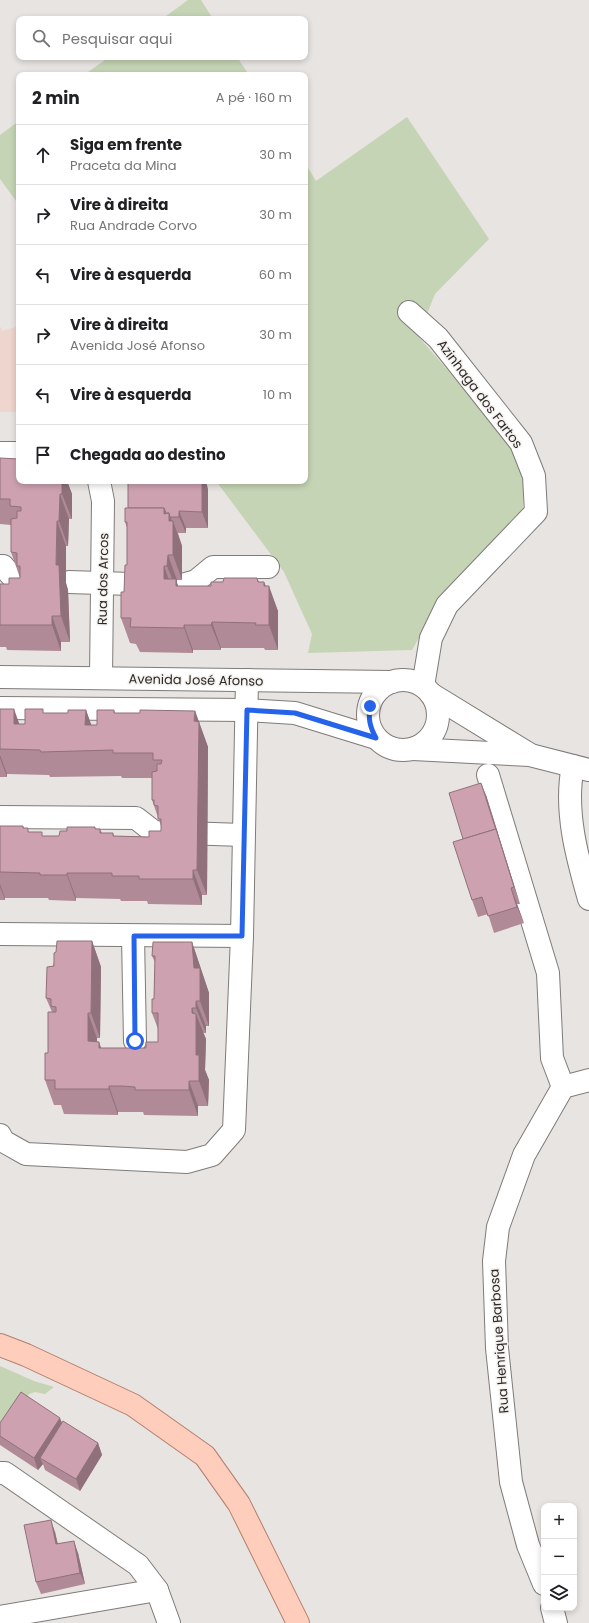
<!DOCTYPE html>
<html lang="pt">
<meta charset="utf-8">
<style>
body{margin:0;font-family:Poppins,sans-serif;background:#f6f6f6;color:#202124}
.controls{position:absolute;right:12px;bottom:12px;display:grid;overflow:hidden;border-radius:8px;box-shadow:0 2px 6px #0003}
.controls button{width:36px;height:36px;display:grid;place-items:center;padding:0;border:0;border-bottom:1px solid #e0e0e0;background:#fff;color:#202124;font:20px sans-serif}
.stop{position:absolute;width:12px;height:12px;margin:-9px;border:3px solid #2563eb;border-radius:50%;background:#fff}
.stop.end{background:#2563eb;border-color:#fff;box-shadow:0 1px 4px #0008}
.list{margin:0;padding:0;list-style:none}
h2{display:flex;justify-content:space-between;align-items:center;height:52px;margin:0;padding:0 16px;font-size:17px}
h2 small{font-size:13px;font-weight:400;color:#757577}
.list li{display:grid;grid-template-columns:26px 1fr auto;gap:12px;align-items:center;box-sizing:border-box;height:60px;padding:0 16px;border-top:1px solid #e0e0e0}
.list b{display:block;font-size:15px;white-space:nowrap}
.list p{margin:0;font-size:13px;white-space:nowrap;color:#757577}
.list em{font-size:13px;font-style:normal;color:#757577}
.icon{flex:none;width:22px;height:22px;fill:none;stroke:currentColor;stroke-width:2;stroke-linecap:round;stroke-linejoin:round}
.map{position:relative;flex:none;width:589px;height:1623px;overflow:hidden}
.search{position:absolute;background:#fff;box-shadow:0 2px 6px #0003;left:16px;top:16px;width:292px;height:44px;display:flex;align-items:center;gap:10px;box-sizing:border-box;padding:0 14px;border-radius:8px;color:#757577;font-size:15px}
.panel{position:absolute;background:#fff;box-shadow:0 2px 6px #0003;left:16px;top:72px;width:292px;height:412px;border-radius:8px}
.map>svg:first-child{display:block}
.education{fill:#eed5cd}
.green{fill:#c5d4b4}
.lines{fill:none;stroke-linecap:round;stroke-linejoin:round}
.minor-casing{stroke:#7f7b79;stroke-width:24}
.major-casing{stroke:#b47e6c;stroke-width:24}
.minor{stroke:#fff;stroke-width:22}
.major{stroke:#fecdbc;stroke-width:22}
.wall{fill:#b08a97}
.shaded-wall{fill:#90717b}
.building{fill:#cda1b0;stroke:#90717b}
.route{stroke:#2563eb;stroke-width:5}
.labels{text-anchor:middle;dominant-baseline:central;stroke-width:3;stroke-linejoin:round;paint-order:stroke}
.street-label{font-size:13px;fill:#2d2b2a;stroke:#f5f1ee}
</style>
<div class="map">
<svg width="589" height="1623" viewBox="0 0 589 1623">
<rect width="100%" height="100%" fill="#e8e4e1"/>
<polygon class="education" points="0,326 2,331 19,326 19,412 0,412"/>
<g class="green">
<polygon points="188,0 201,0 213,19 162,19"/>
<polygon points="109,57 237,57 249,75 84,75"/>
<polygon points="407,117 489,239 435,294 418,336 523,457 523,512 440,602 412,650 308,653 312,634 284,572 216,481 305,481 305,163 316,181"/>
<polygon points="19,121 19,205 0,179 0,135"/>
<polygon points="0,1366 34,1381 54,1387 45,1394 35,1392 29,1394 0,1439"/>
</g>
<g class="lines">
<defs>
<g id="minor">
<polyline points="409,312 438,338 521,443 534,476 536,512 447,605 431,638 423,686"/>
<polyline points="0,453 19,453"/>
<polyline points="99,481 103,501 101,678"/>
<polyline points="0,566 3,566 17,582 23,582"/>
<polyline points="69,582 131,584"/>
<polyline points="185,584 196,581 213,567 268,567"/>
<polyline points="0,677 392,682"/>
<circle cx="403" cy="715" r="35"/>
<polyline points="431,694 529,754"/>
<polyline points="0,708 247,710 295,713 376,738"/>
<polyline points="413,749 530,755 589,770"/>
<path d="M573 766C564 810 577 857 589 899"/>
<polyline points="488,775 548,973 552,1058 563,1087"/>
<polyline points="0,817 136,818 154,832 243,835"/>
<polyline points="0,934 242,936"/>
<polyline points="133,936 135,1041"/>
<polyline points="0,1135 3,1141 26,1154 187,1162 212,1155 234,1130 242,936 247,680"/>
<polyline points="0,1473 5,1473 138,1565 157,1590 169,1623"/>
<polyline points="544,1584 528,1545 511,1482 497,1348 494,1261 498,1227 524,1155 563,1087 589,1080"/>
<polyline points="552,1608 556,1623"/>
<polyline points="0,1617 157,1590"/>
</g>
<polyline id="major" points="0,1345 26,1355 133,1405 205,1456 239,1504 298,1623"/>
</defs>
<use href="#minor" class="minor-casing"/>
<use href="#major" class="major-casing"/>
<use href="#minor" class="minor"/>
<use href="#major" class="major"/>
</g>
<g class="wall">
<polygon points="0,458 62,481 67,481 72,494 72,519 69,519 68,546 66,546 66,583 68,590 70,642 61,642 61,651 7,650 6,647 0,647 0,584 9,584 20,578 11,552 11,525 0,524"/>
<polygon points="208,489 208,528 186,528 186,533 178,533 182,546 182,580 177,580 177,583 178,586 211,586 223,582 257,578 259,582 264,582 278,611 278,650 265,650 264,648 221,648 221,650 193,650 193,653 140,652 136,644 130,643 121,618 124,592 127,565 127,528 125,522 128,508"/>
<polygon points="0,709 19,724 25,724 44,713 68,713 86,710 91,725 97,725 114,710 115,713 140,713 195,711 208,747 207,895 202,895 202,905 148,904 147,901 121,901 120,899 76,898 76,901 49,900 48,898 5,898 5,900 0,900 0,826 23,826 24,828 29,832 43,836 59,836 67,831 100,829 102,833 113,833 114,836 149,837 161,831 161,826 152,800 152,778 122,778 121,776 50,777 49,775 7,774 7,777 0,777"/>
<polygon points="486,795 520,904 517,904 524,923 494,933 488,914 478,917 472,900 463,839"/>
<polygon points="92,941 101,967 100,1038 97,1038 97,1041 101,1048 146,1048 158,1042 158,1029 152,1013 154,999 155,962 152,956 192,942 209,993 209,1026 206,1026 206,1033 203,1033 206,1039 205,1070 209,1080 208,1106 198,1106 198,1116 144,1115 143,1112 118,1112 118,1115 64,1114 61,1105 54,1105 45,1080 48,1053 52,1012 46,998 56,952"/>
<polygon points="0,1423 62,1423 98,1443 102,1455 80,1491 45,1470 43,1464 38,1470 0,1445"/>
<polygon points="55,1532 58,1544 78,1553 85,1584 41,1594 36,1582"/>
</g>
<g class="shaded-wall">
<polygon points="62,481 67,481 72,494 72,519 62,494"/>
<polygon points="202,481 206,481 208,489 208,528 202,512"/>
<polygon points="60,494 69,519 68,546 59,521"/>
<polygon points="164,508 169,521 169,513 173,524 173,521 182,546 182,580 173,555 164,514"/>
<polygon points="179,511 186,528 186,533 179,517"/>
<polygon points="57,521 66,546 66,583 68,590 70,642 61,616 56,565"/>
<polygon points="168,555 177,580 177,583 185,604 177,591 167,566"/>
<polygon points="164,566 173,591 164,579"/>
<polygon points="264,582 269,596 269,586 278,611 278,650 269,625 264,586"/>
<polygon points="52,616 61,642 61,651 52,625"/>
<polygon points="212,622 221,648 221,650 211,625"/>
<polygon points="184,625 193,650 193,653 184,628"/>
<polygon points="14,709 23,734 14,724"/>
<polygon points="86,710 95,735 85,725"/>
<polygon points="195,711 208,747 207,895 197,870"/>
<polygon points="0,755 7,774 7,777 0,758"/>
<polygon points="481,783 486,795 520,904 514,887"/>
<polygon points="193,870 202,895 202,905 193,879"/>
<polygon points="67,873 76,898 76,901 67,875"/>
<polygon points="0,884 5,898 5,900 0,887"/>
<polygon points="511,888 517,904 524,923 517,907"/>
<polygon points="92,941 101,967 100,1038 91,1013"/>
<polygon points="192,942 209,993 209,1026 200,1001 194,968"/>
<polygon points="196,1001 206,1026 206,1033 196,1008"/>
<polygon points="192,1008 196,1020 196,1014 206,1039 205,1070 209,1080 208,1106 199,1081 196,1055 192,1013"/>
<polygon points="88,1013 97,1038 97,1066 88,1041"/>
<polygon points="99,1042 108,1067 99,1048"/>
<polygon points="189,1081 198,1106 198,1116 189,1090"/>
<polygon points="109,1086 118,1112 118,1115 109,1089"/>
<polygon points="60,1418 65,1430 40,1458 43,1464 38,1470 34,1458"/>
<polygon points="98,1443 102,1455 80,1491 76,1479"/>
<polygon points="51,1520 55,1532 60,1556 56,1544"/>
<polygon points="74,1541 78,1553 85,1584 80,1573"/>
</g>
<g class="building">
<polygon points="0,458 19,459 19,481 62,481 62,494 60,494 59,521 57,521 56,565 59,565 61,616 52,616 52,625 0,625 0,584 9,584 9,578 20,578 20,566 17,566 17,553 11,552 11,519 17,518 17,511 21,511 21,507 10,506 10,499 0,499"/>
<polygon points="128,481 202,481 202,512 179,511 179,517 170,517 169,513 166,513 164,508 128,508"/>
<polygon points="125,508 164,508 164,514 169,513 169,521 173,521 173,555 168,555 167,566 164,566 164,579 176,579 176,586 211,586 211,582 223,582 224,578 257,578 258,582 264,582 264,586 269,586 269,625 255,625 256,623 212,622 211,625 184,625 184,628 130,627 131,618 121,618 121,592 124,592 125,565 127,565 127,522 125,522"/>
<polygon points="0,709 14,709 14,724 25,724 25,709 43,709 43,713 68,713 68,710 86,710 85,725 97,725 97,710 114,710 114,713 140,713 140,710 195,711 194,721 199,722 197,870 193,870 193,879 139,879 139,876 112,876 112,873 67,873 67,875 40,875 40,873 0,872 0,826 23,826 23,828 28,828 28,832 42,832 42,836 59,836 60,831 67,831 67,827 95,827 95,829 100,829 100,833 113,833 113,836 149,837 149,831 161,831 161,819 158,819 158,806 154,805 154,800 152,800 152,772 157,771 157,764 161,764 162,760 153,760 153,753 113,753 113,750 41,752 40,750 0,749"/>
<polygon points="481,783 497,833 496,829 463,839 449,793"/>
<polygon points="496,829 514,887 511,888 517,907 488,916 482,897 472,900 453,842"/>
<polygon points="57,941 92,941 91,1013 88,1013 88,1041 99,1042 99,1048 146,1048 146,1042 158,1042 158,1013 152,1013 152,999 154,999 155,956 152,956 153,942 192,942 194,968 200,968 200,1001 196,1001 196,1008 192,1008 192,1013 196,1014 196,1055 199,1055 199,1081 189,1081 189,1090 135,1090 135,1087 122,1086 109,1086 109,1089 55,1089 55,1080 45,1080 45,1053 48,1053 48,1012 56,1012 56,1007 51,1006 51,999 46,998 47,967 54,966 54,953 56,952"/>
<polygon points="21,1392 60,1418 34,1458 0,1436 0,1423"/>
<polygon points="63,1421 98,1443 76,1479 40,1458"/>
<polygon points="51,1520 56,1544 74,1541 80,1573 36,1582 24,1525"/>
</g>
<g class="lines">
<path class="route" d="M135 1041 134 936H242L247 710 295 713 376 738C370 727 368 719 370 706"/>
</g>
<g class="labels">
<g class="street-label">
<text transform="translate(480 394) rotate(53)">Azinhaga dos Fartos</text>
<text transform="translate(103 579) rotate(-89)">Rua dos Arcos</text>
<text transform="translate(196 680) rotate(1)">Avenida José Afonso</text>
<text transform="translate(499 1341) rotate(-94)">Rua Henrique Barbosa</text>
</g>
</g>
</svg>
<div class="controls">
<button>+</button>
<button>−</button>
<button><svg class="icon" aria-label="layers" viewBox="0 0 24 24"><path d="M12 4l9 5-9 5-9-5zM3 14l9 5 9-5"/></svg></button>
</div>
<div class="stop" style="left:135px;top:1041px"></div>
<div class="stop end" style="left:370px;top:706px"></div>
<div class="search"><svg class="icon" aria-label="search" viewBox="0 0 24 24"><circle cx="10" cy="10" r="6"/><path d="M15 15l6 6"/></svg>Pesquisar aqui</div>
<section class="panel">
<h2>2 min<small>A pé · 160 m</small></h2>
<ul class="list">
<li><svg class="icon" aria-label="ahead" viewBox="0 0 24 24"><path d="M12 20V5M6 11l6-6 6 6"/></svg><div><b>Siga em frente</b><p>Praceta da Mina</p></div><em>30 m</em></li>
<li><svg class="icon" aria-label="right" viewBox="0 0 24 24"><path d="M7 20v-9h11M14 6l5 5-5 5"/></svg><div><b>Vire à direita</b><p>Rua Andrade Corvo</p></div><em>30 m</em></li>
<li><svg class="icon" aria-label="left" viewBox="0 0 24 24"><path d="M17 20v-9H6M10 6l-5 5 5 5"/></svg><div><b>Vire à esquerda</b></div><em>60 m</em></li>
<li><svg class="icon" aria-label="right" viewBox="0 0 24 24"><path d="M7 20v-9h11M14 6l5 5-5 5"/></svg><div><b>Vire à direita</b><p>Avenida José Afonso</p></div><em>30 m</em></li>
<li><svg class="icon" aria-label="left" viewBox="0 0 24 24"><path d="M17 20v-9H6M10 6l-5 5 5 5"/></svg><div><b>Vire à esquerda</b></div><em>10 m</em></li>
<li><svg class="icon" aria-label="arrive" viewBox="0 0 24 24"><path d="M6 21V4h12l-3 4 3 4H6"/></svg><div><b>Chegada ao destino</b></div></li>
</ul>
</section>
</div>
